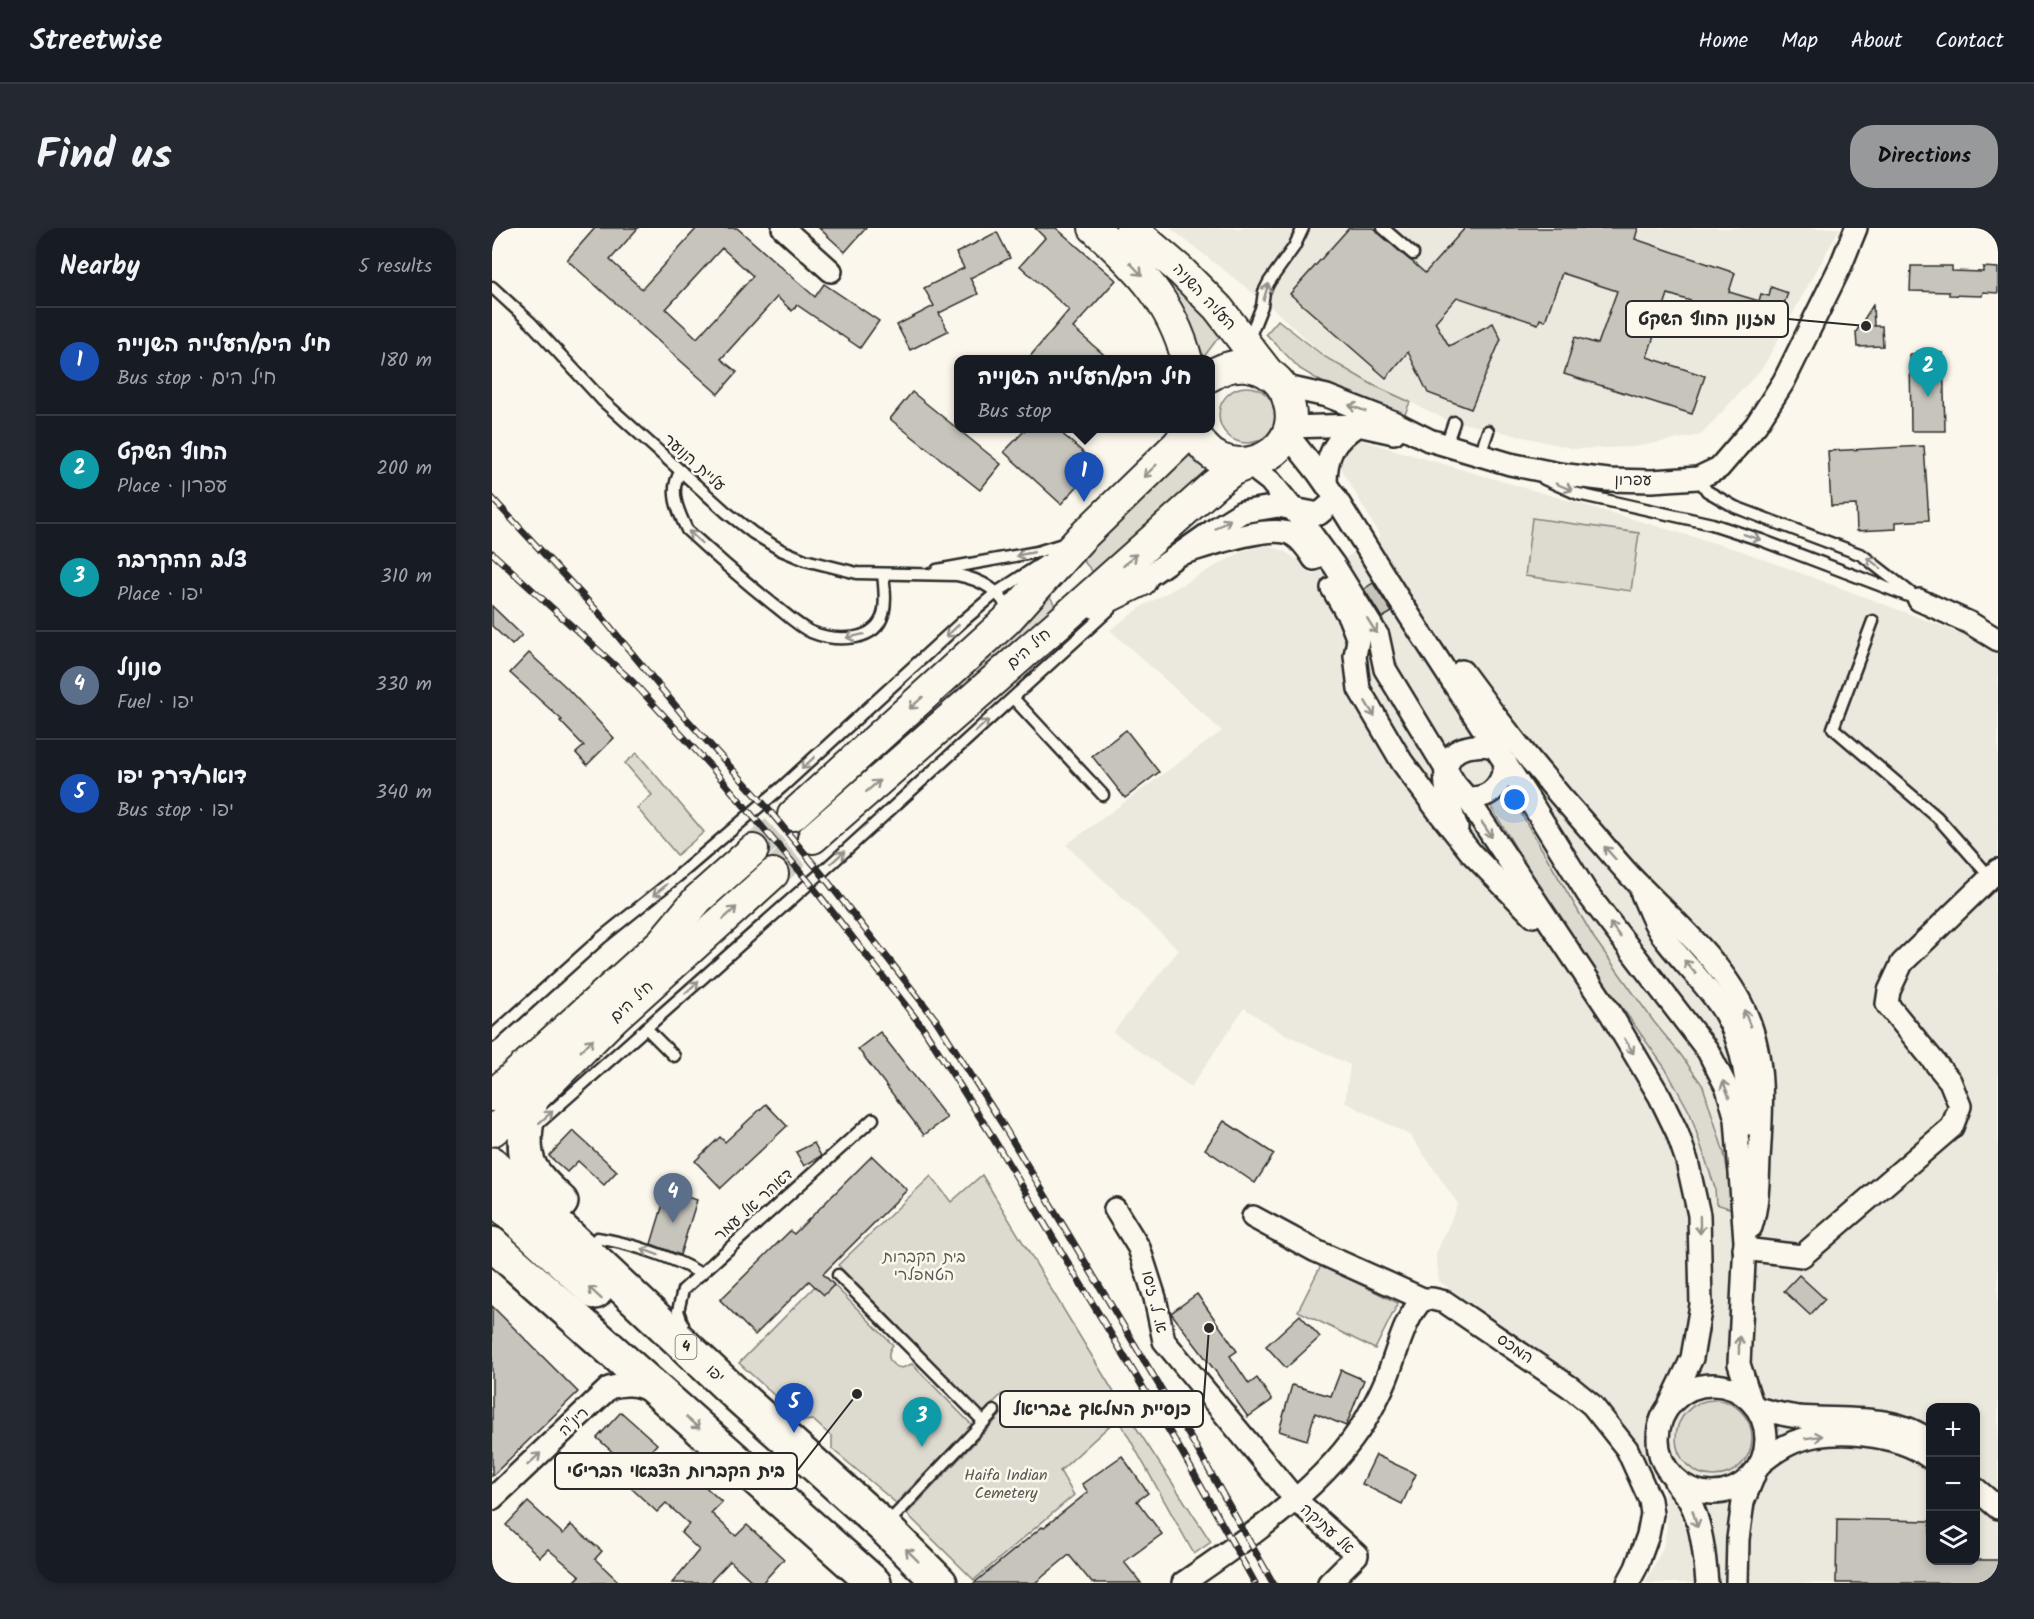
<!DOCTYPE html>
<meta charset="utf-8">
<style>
body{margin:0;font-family:Kalam,"Playpen Sans Hebrew",sans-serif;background:#242831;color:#f1f3f6}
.controls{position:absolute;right:18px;bottom:18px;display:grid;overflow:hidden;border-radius:12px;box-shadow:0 3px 9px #0003}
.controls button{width:54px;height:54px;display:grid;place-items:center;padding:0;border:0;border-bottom:2px solid #363941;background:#171b24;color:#f1f3f6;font:30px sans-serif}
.you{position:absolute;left:1023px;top:572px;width:21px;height:21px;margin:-15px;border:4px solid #fff;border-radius:50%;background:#1a73e8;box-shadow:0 0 0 9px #1a73e833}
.badge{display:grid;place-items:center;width:39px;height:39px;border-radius:50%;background:#98999b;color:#fff;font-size:20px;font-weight:700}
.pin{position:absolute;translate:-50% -50px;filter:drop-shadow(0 2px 3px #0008)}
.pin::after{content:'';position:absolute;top:32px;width:21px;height:18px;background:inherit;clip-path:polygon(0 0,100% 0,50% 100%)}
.popup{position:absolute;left:462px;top:127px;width:261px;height:78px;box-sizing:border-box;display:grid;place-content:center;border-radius:12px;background:#171b24;filter:drop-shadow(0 2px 4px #0005);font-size:20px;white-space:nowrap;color:#9ea1a6}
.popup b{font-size:22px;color:#f1f3f6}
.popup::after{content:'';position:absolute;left:50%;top:100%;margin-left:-12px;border:12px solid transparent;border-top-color:#171b24}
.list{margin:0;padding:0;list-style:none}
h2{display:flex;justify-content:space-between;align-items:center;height:78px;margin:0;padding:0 24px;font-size:26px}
h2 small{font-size:20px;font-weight:400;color:#9ea1a6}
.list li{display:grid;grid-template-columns:39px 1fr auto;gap:18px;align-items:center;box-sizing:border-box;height:108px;padding:0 24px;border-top:2px solid #363941}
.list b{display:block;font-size:22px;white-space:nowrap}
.list p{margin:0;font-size:20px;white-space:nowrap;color:#9ea1a6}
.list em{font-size:20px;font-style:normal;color:#9ea1a6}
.icon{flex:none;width:33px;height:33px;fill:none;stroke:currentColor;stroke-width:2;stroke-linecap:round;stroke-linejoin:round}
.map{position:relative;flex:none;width:1506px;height:1355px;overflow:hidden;border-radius:24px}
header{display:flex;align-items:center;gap:36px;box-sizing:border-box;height:84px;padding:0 30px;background:#171b24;border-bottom:2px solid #363941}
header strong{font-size:28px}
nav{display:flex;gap:33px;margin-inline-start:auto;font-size:21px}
.intro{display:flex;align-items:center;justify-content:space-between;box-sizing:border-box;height:144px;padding:0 36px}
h1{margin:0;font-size:42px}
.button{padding:15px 27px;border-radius:24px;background:#98999b;color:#111;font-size:21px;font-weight:700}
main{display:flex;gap:36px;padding:0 36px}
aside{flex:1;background:#171b24;border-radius:24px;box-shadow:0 3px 9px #0003}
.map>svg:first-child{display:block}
.built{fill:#ebe8de;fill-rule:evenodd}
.green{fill:#dddad0;stroke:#84827e;stroke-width:1.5}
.building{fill:#c7c4bc;stroke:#2b2b2b;stroke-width:1.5;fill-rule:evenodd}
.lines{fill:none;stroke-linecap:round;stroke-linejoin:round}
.secondary-tunnel{stroke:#d1cec5;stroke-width:30;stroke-dasharray:30 15;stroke-linecap:butt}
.lane-casing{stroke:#2b2b2b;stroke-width:15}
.street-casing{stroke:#2b2b2b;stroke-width:26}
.secondary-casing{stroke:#2b2b2b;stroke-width:34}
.highway-casing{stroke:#2b2b2b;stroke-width:38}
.lane{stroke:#fbf7ec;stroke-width:10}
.street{stroke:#fbf7ec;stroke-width:21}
.secondary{stroke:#fbf7ec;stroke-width:30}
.highway{stroke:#fbf7ec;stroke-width:33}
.rail-casing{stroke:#2b2b2b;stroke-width:7}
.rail{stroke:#fbf7ec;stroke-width:4.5;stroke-dasharray:14;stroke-linecap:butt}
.oneway{stroke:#93918c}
.labels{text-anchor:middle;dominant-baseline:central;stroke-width:5;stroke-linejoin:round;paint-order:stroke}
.shield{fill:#fbf7ec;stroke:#696865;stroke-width:1.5}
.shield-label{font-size:15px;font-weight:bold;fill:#2b2b2b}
.street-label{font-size:16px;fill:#2b2b2b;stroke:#fbf7ec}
.park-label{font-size:16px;fill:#585754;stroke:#fbf7ec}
.leader{fill:none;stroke:#2b2b2b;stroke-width:2}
.callout-dot{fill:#2b2b2b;stroke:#fbf7ec;stroke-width:2}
.callout{fill:#fbf7ec;stroke:#2b2b2b;stroke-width:2}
.callout-label{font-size:18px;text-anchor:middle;font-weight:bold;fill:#2b2b2b}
</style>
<header>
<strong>Streetwise</strong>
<nav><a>Home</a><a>Map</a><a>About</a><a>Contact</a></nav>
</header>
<div class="intro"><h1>Find us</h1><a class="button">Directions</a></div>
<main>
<aside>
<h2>Nearby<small>5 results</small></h2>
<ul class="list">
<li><span class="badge" style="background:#1a4fb4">1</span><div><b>חיל הים/העלייה השנייה</b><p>Bus stop · חיל הים</p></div><em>180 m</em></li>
<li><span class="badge" style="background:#0f9aa8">2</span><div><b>החוף השקט</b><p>Place · עפרון</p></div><em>200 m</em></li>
<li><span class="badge" style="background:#0f9aa8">3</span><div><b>צלב ההקרבה</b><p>Place · יפו</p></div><em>310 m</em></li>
<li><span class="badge" style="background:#5c6f8a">4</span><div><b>סונול</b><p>Fuel · יפו</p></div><em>330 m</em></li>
<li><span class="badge" style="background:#1a4fb4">5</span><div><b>דואר/דרך יפו</b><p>Bus stop · יפו</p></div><em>340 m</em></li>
</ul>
</aside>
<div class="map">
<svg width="1506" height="1355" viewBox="0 0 1506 1355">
<rect width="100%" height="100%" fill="#fbf7ec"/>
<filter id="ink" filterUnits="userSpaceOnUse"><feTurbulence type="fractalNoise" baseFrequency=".0167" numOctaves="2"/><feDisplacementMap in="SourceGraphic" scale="12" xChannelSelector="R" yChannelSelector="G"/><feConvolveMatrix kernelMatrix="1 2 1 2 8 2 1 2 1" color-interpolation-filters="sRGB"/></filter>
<g filter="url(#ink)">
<g class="built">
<polygon points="678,0 1348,0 1271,139 1209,207 1141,219 1083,221 953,191 918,174 857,150 779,79"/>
<path d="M862 210 1250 323 1506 419V1355H1153L1171 1320 1175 1298 1172 1260 1129 1192 1108 1167 947 1053 944 1026 966 976 919 908 853 874 858 837 787 803 752 780 699 859 621 804 687 722 574 617 730 503 618 402 651 378 751 323 775 317 792 323 809 334 820 347 842 337 888 308 848 238ZM1438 1180H1484V1332H1438Z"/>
</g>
<g class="green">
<polygon points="675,51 697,71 729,106 711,130 699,104 673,56"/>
<polygon points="786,92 833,129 881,157 918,174 911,191 852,167 808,141 774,106"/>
<circle cx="755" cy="187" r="28"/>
<polygon points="697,214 725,243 607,351 588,329"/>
<polygon points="1040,290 1147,305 1139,363 1033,348"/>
<polygon points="555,363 567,385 435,500 424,488"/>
<polygon points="145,525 212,604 185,627 145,580 160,567 133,535"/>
<polygon points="1017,565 1102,710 1162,794 1189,827 1211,858 1232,925 1239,960 1240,981 1224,976 1223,960 1198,885 1173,840 1065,688 999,579"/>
<polygon points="490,947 632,1181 719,1314 702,1326 626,1190 568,1243 582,1267 482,1352 415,1286 520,1175 510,1166 491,1185 346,1037 439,948 459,974"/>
<polygon points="829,1037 906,1075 883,1121 806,1083"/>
<path d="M333 1048 401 1117C393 1127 397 1138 410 1140L420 1136 480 1197 404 1275 340 1221V1209L321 1192 310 1193 247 1135Z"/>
<circle cx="1222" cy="1210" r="38"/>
</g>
<g class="building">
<path d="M103 0H146L118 32 150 61 205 0H245L323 69 332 56 387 93 368 120 305 77 300 83 285 69 229 131 245 144 226 166 75 32ZM230 20 261 48 205 110 174 81Z"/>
<polygon points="327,0 374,0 353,24"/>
<polygon points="543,0 564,0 624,52 581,100 618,132 535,132 577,82 528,38 553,10"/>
<polygon points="857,0 882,0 933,45 973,0 1146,0 1143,11 1243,45 1237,64 1267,73 1269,66 1277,68 1279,59 1296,65 1290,81 1283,79 1279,93 1273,91 1270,100 1252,95 1254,90 1176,66 1155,129 1213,148 1200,186 1072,146 1083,109 1106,116 1125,63 1070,45 1053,93 1048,91 1046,96 965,69 943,94 957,118 1001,95 1009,111 979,181 936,165 916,124 894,150 798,66"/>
<polygon points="505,4 518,30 478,50 486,66 447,85 456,103 418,122 405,97 442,78 432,60 472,40 464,25"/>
<polygon points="1419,38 1460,38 1460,43 1491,44 1491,39 1506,40 1506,65 1491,64 1490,68 1457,67 1457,64 1418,63"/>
<polygon points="1381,77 1382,98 1390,98 1391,118 1365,119 1364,104"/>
<polygon points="1451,125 1453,203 1419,203 1418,126"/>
<polygon points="420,164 509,236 488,262 398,191"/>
<polygon points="534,201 565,201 605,237 569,276 512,224"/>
<polygon points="1432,218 1437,292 1404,294 1404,301 1365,303 1364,277 1339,278 1336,223"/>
<polygon points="881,355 900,384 890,390 872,361"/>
<polygon points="0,378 30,407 20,417 0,398"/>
<polygon points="37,425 74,459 122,510 95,537 84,525 92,518 68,493 70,492 18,445"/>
<polygon points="634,502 667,544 633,570 600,528"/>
<polygon points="388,804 455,890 432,907 366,821"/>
<polygon points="274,876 295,898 229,960 203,933 228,909 233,914"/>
<polygon points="732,893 782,926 763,955 713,921"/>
<polygon points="81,903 125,943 112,957 86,933 75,944 57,928"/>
<polygon points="322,915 329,928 312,938 304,924"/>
<polygon points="380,928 415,962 331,1046 342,1057 332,1067 317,1053 263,1107 228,1072 298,1003 302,1006"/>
<polygon points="175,963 205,972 188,1027 159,1016"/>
<polygon points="1307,1047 1333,1071 1318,1087 1292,1063"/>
<polygon points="705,1066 745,1123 738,1128 757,1156 765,1150 780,1172 756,1189 724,1144 679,1085"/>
<polygon points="0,1078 86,1164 0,1248"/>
<polygon points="808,1087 828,1109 794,1140 774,1118"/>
<polygon points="849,1142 872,1152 854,1198 823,1185 815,1212 787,1203 800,1157 839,1168"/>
<polygon points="129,1184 165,1216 156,1226 183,1251 193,1240 230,1274 219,1285 244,1308 255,1297 292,1331 270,1355 262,1355 238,1333 217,1355 180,1355 207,1322 189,1305 197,1296 174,1275 165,1284 125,1247 135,1237 105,1210"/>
<polygon points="884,1227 924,1246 910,1276 870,1256"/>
<polygon points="630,1228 656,1265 645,1273 670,1306 632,1334 649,1355 600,1355 577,1327 543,1355 482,1355 550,1299 551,1300 596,1264 590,1256"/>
<polygon points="36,1274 71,1306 79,1297 110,1323 103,1331 128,1355 81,1355 88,1348 56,1321 48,1329 14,1297"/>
<polygon points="1345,1291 1438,1293 1438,1332 1506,1332 1506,1355 1344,1355"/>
</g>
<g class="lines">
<g class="secondary-tunnel">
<polyline points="261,622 301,587"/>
<polyline points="281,646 321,610"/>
</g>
<defs>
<g id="lane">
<polyline points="891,0 921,26"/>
<path d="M0 59 39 95 111 173 234 284 261 305 289 322 313 332 365 345 465 347C487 351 513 363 516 387"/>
<polyline points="756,113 770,78 772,64 777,54 802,19 811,0"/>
<polyline points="954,217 962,194"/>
<polyline points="988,227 996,203"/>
<path d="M189 243C176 262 186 283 195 302 223 328 252 353 282 377 294 386 306 398 319 404 334 410 348 412 364 409 398 402 394 373 391 346"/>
<polyline points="1206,250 1215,263 1243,279 1370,327 1420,366"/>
<polyline points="1052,251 1086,266 1220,296 1269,312 1427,372"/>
<polyline points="445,342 545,324 574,315"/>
<polyline points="1381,393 1341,500 1445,589 1498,649"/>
<polyline points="521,470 611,567"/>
<polyline points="154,800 182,828"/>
<polyline points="0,808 109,710 186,648 290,559 472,392 504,365 553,333"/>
<polyline points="41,898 47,895 329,645 619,380"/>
<path d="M105 1010C137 1015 182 1029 209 1046"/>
<polyline points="346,1047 492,1194"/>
<polyline points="191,1097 186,1083 191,1062 381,891"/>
<polyline points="394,1297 502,1183"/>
</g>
<g id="street">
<polyline points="291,0 339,43"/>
<polyline points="790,158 835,168 899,193 937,212 1018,236 1067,246 1116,252 1160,253 1206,250 1227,240 1264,197 1292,153 1349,37 1364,0"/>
<polyline points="797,199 866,197 902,205"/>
<polyline points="795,206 826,245 843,269 906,370 1038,573 1095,665 1216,823 1235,860 1244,891 1253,1013 1247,1136 1259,1173"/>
<polyline points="756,236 778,253 801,281 842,337 886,408 893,441 963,556 975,570 1119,786 1168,869 1185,904 1195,933 1207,987 1209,1077 1200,1130 1178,1176"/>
<path d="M834 256C834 227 841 213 866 197"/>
<path d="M688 326C713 319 780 294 801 307 811 313 816 322 822 331"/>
<polyline points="649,353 726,299 750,284 786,278 827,286 840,275 843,269"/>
<polyline points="840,360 857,389 866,412 863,428 867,461 910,534 949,587 980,626 1041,688"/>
<polyline points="1427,372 1478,395 1506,412"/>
<path d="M970 443C1011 500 1054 553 1101 605 1116 622 1130 640 1146 656 1184 695 1234 737 1255 788 1274 833 1270 884 1267 931 1266 954 1266 977 1259 999"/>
<path d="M962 570C993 572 1007 567 1014 535"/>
<path d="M965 600C957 577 939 526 976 519 987 517 994 516 1004 520"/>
<path d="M1150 666C1156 679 1160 692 1168 704 1187 732 1214 754 1232 784 1252 817 1256 857 1256 896"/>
<polyline points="623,981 647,1020 663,1070 672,1113 803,1271 865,1327 837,1355"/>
<polyline points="761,989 824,1023 931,1071 940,1071 953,1074 1078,1159 1100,1177 1135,1221 1158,1272 1160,1286 1156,1307 1144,1340 1136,1355"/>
<polyline points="1252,1021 1310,1028 1460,899 1468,878 1458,853 1395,776 1397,763 1410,735 1506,642"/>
<circle cx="1220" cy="1211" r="54"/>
<path d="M1265 1180C1279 1184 1292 1187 1306 1189 1350 1193 1402 1185 1438 1213"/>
<path d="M1270 1234C1280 1226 1290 1219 1302 1214 1340 1199 1406 1205 1438 1230"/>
<path d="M1183 1254C1188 1261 1194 1267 1198 1274 1210 1296 1213 1331 1215 1355"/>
<polyline points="1484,1261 1506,1280"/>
<path d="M0 1271 117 1160C133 1155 145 1156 160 1164"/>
<path d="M691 1355C755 1311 835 1257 874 1191 881 1179 888 1166 893 1154 904 1129 912 1089 931 1071"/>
<polyline points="1245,1355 1246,1311 1251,1274 1262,1247"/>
</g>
<g id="secondary">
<path d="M602 0C646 40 679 72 695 132"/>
<polyline points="639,0 688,42 726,80 777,146"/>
<path d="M702 200C722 263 816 233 796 172 793 160 785 150 774 144 755 134 736 136 718 148"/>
<polyline points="604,375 649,353"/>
<polyline points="301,587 514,393 589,310 686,216 697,200"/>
<polyline points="321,610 574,389 723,256 741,242 756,236"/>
<polyline points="0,868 170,714 206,671 261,622"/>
<polyline points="0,903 39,873 122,790 281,646"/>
</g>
<g id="highway">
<path d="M39 873C34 893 29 920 38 939 45 953 58 963 69 974"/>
<polyline points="0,936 244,1166 392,1299 448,1355"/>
<polyline points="0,968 103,1064"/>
<polyline points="0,1016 382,1355"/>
</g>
</defs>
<use href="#lane" class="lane-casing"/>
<use href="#street" class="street-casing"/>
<use href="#secondary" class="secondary-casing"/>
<use href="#highway" class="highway-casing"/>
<use href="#lane" class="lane"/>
<use href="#street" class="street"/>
<use href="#secondary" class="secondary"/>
<use href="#highway" class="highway"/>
<defs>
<g id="rail">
<polyline points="0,270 105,383 192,488 271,575 329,645 444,792 511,897 704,1219 781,1355"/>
<polyline points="0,325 141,454 220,540 317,654 432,801 498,905 691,1226 763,1355"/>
</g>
</defs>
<use href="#rail" class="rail-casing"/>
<use href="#rail" class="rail"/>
</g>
<defs><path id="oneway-shaft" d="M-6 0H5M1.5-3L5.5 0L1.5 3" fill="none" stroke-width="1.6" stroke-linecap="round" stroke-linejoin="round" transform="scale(1.5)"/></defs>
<g class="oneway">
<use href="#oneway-shaft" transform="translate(644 41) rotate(46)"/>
<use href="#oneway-shaft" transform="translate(774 64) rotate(-73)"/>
<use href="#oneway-shaft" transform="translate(865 180) rotate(-159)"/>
<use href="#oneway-shaft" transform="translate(658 243) rotate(136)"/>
<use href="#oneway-shaft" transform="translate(1072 259) rotate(23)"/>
<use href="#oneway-shaft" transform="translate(731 296) rotate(-32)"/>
<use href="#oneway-shaft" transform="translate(203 309) rotate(-138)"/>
<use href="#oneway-shaft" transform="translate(1260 309) rotate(18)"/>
<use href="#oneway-shaft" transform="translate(533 326) rotate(169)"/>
<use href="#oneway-shaft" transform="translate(638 332) rotate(-42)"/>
<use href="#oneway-shaft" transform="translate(1382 335) rotate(-143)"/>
<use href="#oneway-shaft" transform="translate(880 398) rotate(58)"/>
<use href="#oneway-shaft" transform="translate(460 403) rotate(137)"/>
<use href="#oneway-shaft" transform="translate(363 408) rotate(168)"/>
<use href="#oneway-shaft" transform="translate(424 475) rotate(138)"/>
<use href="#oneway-shaft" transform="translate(878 481) rotate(59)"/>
<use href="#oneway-shaft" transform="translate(490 498) rotate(-42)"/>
<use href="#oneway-shaft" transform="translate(316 535) rotate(137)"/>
<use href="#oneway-shaft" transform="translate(381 558) rotate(-41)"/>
<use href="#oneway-shaft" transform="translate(995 602) rotate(56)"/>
<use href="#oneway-shaft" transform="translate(1118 625) rotate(-132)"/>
<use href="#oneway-shaft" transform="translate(346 629) rotate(-42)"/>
<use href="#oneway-shaft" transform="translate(168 662) rotate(141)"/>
<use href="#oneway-shaft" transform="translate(238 685) rotate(-42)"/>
<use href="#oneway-shaft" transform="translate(1123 702) rotate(-127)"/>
<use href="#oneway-shaft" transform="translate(1198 739) rotate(-130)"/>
<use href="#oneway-shaft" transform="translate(200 759) rotate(-42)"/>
<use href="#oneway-shaft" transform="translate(1255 790) rotate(-111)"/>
<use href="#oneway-shaft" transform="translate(95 817) rotate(-45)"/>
<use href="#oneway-shaft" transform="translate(1137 818) rotate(59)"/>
<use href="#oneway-shaft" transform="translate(1234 861) rotate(-111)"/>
<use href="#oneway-shaft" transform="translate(54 889) rotate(-41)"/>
<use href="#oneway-shaft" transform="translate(1208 997) rotate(89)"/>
<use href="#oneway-shaft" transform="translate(158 1024) rotate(-160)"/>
<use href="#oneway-shaft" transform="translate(103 1065) rotate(-137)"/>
<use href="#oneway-shaft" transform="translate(1247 1117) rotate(-89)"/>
<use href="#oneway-shaft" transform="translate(201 1195) rotate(41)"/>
<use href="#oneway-shaft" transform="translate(1322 1209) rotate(-9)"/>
<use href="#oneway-shaft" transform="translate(42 1231) rotate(-43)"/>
<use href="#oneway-shaft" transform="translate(1203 1291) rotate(74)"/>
<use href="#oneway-shaft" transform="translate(420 1327) rotate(-135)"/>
</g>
</g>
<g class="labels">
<rect class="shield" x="183.5" y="1107" width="21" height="24" rx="4.5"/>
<g class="shield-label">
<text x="194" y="1119">4</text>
</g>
<g class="street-label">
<text transform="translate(712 69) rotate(47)">העליה השניה</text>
<text transform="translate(202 235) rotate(42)">עליית הנוער</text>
<text x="1141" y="252">עפרון</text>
<text transform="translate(537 421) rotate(-41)">חיל הים</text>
<text transform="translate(140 774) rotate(-43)">חיל הים</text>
<text transform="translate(262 977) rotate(-42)">דאהר אל עמר</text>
<text transform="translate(662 1074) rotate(76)">א. ל. זיסו</text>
<text transform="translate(1023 1121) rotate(34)">המכס</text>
<text transform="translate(223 1146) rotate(43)">יפו</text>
<text transform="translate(82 1194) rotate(-43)">רינ"ה</text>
<text transform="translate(835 1301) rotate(42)">אל עתיקה</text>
</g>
<g class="park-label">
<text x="432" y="1029">בית הקברות<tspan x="432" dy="18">הטמפלרי</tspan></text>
<text x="514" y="1247">Haifa Indian<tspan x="514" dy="18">Cemetery</tspan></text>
</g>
</g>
<path class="leader" d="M1374 98L1296 91M717 1100L711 1181M365 1166L305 1243"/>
<g class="callout-dot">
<circle cx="1374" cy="98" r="6"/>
<circle cx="717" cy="1100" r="6"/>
<circle cx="365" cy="1166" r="6"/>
</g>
<g class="callout">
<rect x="1134" y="73" width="162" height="36" rx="6"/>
<rect x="508" y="1163" width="203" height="36" rx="6"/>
<rect x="63" y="1225" width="242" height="36" rx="6"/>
</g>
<g class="callout-label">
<text x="1215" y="97">מזנון החוף השקט</text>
<text x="610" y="1187">כנסיית המלאך גבריאל</text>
<text x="184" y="1249">בית הקברות הצבאי הבריטי</text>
</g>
</svg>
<div class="controls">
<button>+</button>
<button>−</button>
<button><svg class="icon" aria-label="layers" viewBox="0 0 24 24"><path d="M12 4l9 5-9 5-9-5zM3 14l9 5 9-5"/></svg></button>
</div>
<div class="you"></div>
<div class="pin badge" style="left:592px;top:274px;background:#1a4fb4">1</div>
<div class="popup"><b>חיל הים/העלייה השנייה</b>Bus stop</div>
<div class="pin badge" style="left:1436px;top:169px;background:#0f9aa8">2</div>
<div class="pin badge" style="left:430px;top:1219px;background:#0f9aa8">3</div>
<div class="pin badge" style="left:181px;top:995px;background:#5c6f8a">4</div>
<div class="pin badge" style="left:302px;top:1205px;background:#1a4fb4">5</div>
</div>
</main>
